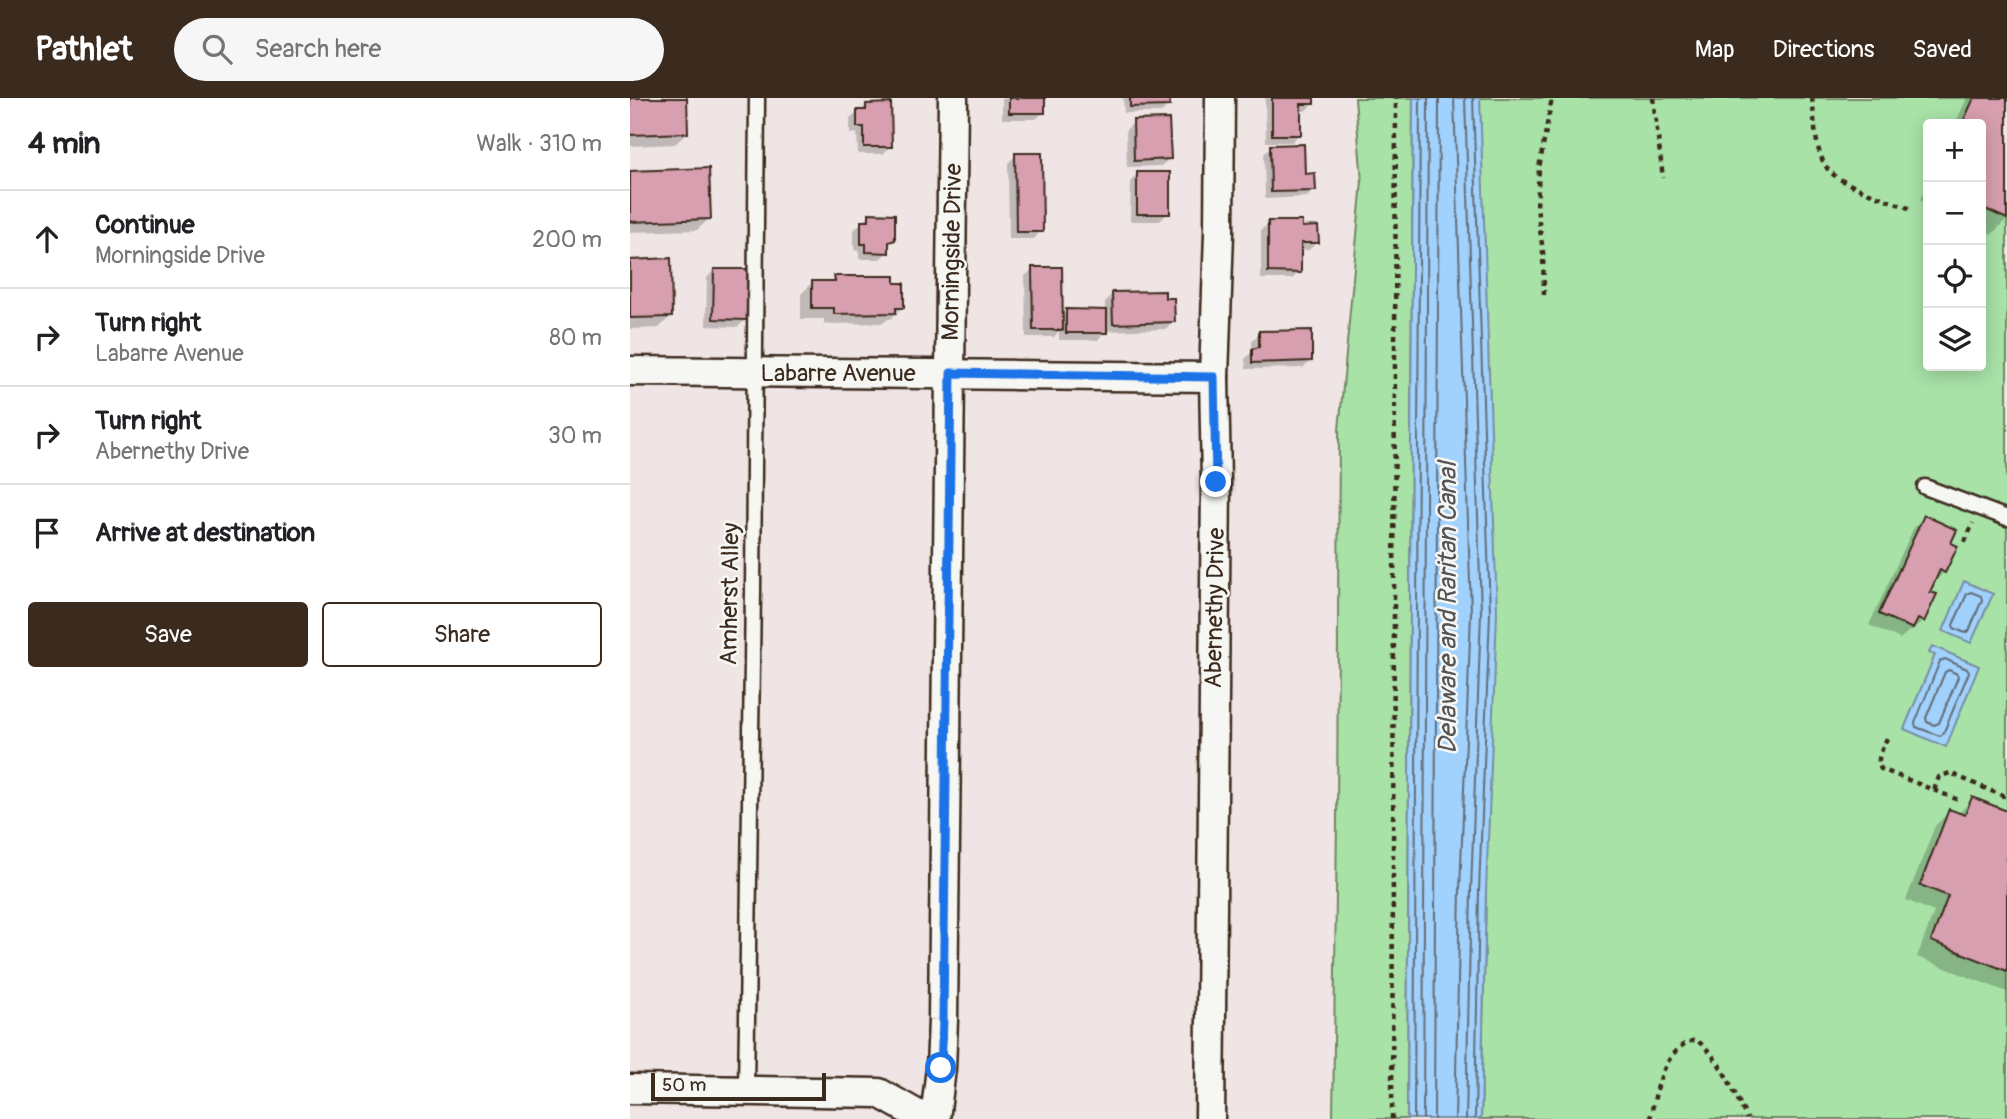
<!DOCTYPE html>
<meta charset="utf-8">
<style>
body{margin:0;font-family:Pangolin,sans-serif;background:#f6f6f6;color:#202124}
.controls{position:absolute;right:21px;top:21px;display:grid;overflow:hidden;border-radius:7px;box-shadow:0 4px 18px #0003}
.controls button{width:63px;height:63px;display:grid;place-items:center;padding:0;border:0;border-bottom:2px solid #e0e0e0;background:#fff;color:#202124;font:35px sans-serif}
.scale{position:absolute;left:21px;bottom:18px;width:175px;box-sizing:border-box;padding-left:7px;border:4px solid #3b2a1e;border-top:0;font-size:19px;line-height:24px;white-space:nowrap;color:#3b2a1e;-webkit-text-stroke:5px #f6f6f2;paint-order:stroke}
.stop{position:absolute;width:21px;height:21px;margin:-16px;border:5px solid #1a73e8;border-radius:50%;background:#fff}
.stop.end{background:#1a73e8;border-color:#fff;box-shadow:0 2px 7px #0008}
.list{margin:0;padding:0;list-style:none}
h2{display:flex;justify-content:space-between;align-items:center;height:91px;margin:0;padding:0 28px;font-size:30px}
h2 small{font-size:23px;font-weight:400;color:#757577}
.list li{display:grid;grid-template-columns:46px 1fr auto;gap:21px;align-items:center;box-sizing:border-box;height:98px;padding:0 28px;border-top:2px solid #e0e0e0}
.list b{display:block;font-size:26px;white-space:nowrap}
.list p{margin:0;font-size:23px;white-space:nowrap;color:#757577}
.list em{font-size:23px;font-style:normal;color:#757577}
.actions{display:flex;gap:14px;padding:21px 28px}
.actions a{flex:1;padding:16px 0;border:2px solid #3b2a1e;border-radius:7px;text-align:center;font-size:24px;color:#3b2a1e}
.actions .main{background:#3b2a1e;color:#fff}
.icon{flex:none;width:38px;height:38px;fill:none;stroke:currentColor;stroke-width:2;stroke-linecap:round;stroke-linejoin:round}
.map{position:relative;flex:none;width:1377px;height:1021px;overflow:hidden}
header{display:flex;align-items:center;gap:42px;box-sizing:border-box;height:98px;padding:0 35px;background:#3b2a1e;color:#fff}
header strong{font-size:33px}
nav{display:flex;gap:38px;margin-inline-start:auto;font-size:24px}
.search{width:490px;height:63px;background:#f6f6f6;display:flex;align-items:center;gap:18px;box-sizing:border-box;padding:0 24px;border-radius:38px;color:#757577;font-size:26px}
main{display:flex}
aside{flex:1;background:#fff}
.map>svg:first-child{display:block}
.green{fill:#a8e2a7;stroke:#728662;stroke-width:2;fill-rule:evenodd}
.water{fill:#a1d1fd;stroke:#788ea4;stroke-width:2}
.shadow{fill:#0003}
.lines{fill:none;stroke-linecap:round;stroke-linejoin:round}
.shore{stroke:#646d77;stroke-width:2}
.building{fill:#d79faf;stroke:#3b2a1e;stroke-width:2}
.service-casing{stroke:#3b2a1e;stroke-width:19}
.minor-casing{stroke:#3b2a1e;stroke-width:33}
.path{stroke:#3b2a1e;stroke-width:4.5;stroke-dasharray:5 5;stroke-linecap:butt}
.service{stroke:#f6f6f2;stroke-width:14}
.minor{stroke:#f6f6f2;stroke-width:28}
.route{stroke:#1a73e8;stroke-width:9}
.labels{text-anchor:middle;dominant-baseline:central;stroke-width:5;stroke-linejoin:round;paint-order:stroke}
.street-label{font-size:24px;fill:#3b2a1e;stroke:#f6f6f2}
.water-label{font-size:26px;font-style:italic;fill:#545456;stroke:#f6f6f2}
</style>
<header>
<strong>Pathlet</strong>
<div class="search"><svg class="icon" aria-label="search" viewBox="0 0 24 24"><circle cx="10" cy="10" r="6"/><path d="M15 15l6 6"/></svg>Search here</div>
<nav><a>Map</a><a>Directions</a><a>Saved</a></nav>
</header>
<main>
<aside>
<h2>4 min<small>Walk · 310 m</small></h2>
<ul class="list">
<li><svg class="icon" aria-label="ahead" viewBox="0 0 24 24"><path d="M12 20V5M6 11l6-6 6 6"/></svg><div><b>Continue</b><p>Morningside Drive</p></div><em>200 m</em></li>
<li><svg class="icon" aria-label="right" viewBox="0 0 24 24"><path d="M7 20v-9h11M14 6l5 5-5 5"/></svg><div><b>Turn right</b><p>Labarre Avenue</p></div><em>80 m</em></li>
<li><svg class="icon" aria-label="right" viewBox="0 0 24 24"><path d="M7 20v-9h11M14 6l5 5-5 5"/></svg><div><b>Turn right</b><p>Abernethy Drive</p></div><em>30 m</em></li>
<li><svg class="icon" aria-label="arrive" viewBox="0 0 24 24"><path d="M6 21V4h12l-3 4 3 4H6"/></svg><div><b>Arrive at destination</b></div></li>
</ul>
<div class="actions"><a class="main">Save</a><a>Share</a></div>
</aside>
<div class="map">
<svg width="1377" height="1021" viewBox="0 0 1377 1021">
<rect width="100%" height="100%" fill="#f0e5e5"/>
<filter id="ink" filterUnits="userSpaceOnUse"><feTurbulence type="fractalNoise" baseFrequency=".0143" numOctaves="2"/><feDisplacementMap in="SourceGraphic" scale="14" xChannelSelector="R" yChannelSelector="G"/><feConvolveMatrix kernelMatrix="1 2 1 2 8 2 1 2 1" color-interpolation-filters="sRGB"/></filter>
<g filter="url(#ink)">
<g class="green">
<polygon points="725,0 783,0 777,1021 703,1021 707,722 709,332 732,83"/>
<path d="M850 0H1377V1021H851L856 793ZM1298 26H1351V268H1298Z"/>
</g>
<g class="water">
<polygon points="783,0 850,0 867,515 856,793 851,1021 777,1021"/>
<polygon points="1334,483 1363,496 1341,545 1313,533"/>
<polygon points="1302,548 1349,568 1316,649 1274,631 1305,557 1299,555"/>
</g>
<g class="shadow">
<polygon points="0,0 55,0 57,35 45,46 0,48"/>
<polygon points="230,0 252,0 250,2 230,2"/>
<polygon points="372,0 414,0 414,14 406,21 372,21"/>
<polygon points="493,0 538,0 538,7 531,15 494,15"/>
<polygon points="635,0 682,0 683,6 675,13 669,13 669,36 662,44 636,44"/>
<polygon points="1337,0 1377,0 1377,121 1362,136 1351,131 1351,26 1325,26"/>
<polygon points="237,7 260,48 253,56 228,56 227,35 220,36 220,21"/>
<polygon points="504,24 539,61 531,68 497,69 496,32"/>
<polygon points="641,49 673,78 684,92 677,99 635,101 634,56"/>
<polygon points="386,57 411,133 404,141 379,141 378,65"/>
<polygon points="0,74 79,121 67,132 0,134"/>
<polygon points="508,75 538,115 530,123 500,123 501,83"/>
<polygon points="1298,84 1298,106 1290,102"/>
<polygon points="240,117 263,141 257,147 257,154 250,161 229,161 229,153 224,152 224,132"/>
<polygon points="639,125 670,130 687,144 679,152 669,152 669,174 662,181 631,181 631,132"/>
<polygon points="0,163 41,218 29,230 0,231"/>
<polygon points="403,171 431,219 437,213 475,213 475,204 482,196 543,224 536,231 475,233 468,242 429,242 429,233 424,239 396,239 395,178"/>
<polygon points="84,172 115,222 108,229 76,228 77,180"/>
<polygon points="205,180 272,209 261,221 258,221 253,225 194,226 194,221 171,221 171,196 182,185 201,184"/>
<polygon points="630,235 680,263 673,270 616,271 615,261 622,253 622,242"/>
<polygon points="1294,419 1319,446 1314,474 1302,486 1293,523 1281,534 1279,533 1270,541 1239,527 1283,431"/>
<polygon points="1343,701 1377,715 1377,894 1287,859 1304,814 1276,802 1305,728 1320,713 1328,716"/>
</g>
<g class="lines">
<g class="shore">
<polyline points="824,0 841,515 830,792 825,1021"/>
<polyline points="835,0 851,515 841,793 836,1021"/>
<polyline points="843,0 860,515 849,793 845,1021"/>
<polygon points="1341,494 1351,498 1352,502 1339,533 1335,535 1324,530 1323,527 1337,496"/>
<polygon points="1315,561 1337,571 1339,574 1313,636 1310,638 1286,629 1285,625 1310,563"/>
<polygon points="1319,572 1327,576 1328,579 1309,625 1304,627 1297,624 1296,620 1315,574"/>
<polyline points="784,1021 790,0"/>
<polyline points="793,1021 798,0"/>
<polyline points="804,1021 809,0"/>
</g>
</g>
<g class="building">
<polygon points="0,0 57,0 58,35 0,37"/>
<rect x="379" y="0" width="36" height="15"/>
<polygon points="500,0 540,0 540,8 500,9"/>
<polygon points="642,0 684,0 684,6 671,6 671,37 642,37"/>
<polygon points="1344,0 1377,0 1377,121 1351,109 1351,26 1332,26"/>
<polygon points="261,5 262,49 234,49 234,29 227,29 227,12 236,12 236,6"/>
<polygon points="539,21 541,61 504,63 503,22"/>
<polygon points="674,46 675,76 685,75 686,93 641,94 640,47"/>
<polygon points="385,55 412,55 413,134 386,134"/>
<polygon points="79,70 81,121 0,124 0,73"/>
<rect x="507" y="74" width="33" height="42"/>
<polygon points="239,115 265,116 265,142 259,144 259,155 236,154 236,146 231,146 231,123 239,123"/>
<polygon points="638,123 672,123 672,129 688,128 689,145 671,145 671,175 638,174"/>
<polygon points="41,160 42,219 0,220 0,162"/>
<polygon points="402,169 432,169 433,232 403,232"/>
<polygon points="84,171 118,171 117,222 83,221"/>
<polygon points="204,178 265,178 265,185 274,185 274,210 266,210 266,215 204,216 204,210 182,210 182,183 205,183"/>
<polygon points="535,193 535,200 544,200 545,224 483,226 482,194"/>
<polygon points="436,211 477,212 477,235 436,235"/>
<polygon points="682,232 682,263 622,265 622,251 629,249 629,233"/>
<polygon points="1294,417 1327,432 1321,445 1328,448 1315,475 1310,472 1300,494 1307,496 1294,524 1288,521 1283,531 1249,516"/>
<polygon points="1342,699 1377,713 1377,873 1301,843 1318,798 1290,787 1319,711 1335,717"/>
</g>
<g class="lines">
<defs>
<g id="service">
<polyline points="1295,389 1377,420"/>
<polyline points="116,993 123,493 127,0"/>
</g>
<g id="minor">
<polyline points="0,273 584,279"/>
<polyline points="0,991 249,995 295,1021"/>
<polyline points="305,1021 311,970 313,922 323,0"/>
<polyline points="580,1021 586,384 584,279 589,135 590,0"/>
</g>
</defs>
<use href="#service" class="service-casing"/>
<use href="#minor" class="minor-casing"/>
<g class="path">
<polyline points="1023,0 1033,80"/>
<path d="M1182 0C1185 22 1184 52 1197 70 1207 86 1262 103 1281 111"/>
<polyline points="914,197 913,154 907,109 909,70 922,0"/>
<polyline points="1335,444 1343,425"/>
<path d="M1257 640C1253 650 1245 662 1251 671L1331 703"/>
<polyline points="1304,692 1309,679 1320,675 1373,698 1377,696"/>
<polyline points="762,1021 766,0"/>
<path d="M1020 1021C1026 994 1034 947 1066 942 1090 958 1105 996 1117 1021"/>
</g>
<use href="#service" class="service"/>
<use href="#minor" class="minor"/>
</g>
</g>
<g class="lines" filter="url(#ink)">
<polyline class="route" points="311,970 313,922 321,275 584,279 586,384"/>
</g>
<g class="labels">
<g class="street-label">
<text transform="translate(322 154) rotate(-89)">Morningside Drive</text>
<text x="208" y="275">Labarre Avenue</text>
<text transform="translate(100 496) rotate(-89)">Amherst Alley</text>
<text transform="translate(585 510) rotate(-89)">Abernethy Drive</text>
</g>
<g class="water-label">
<text transform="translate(818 510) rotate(-90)">Delaware and Raritan Canal</text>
</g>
</g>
</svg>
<div class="controls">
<button>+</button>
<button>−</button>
<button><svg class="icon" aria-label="locate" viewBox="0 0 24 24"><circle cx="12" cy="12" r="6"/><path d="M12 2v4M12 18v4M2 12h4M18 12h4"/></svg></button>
<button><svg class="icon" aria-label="layers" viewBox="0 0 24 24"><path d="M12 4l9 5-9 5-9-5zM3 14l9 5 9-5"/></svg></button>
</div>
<div class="scale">50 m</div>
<div class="stop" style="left:311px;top:970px"></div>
<div class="stop end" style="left:586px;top:384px"></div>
</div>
</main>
